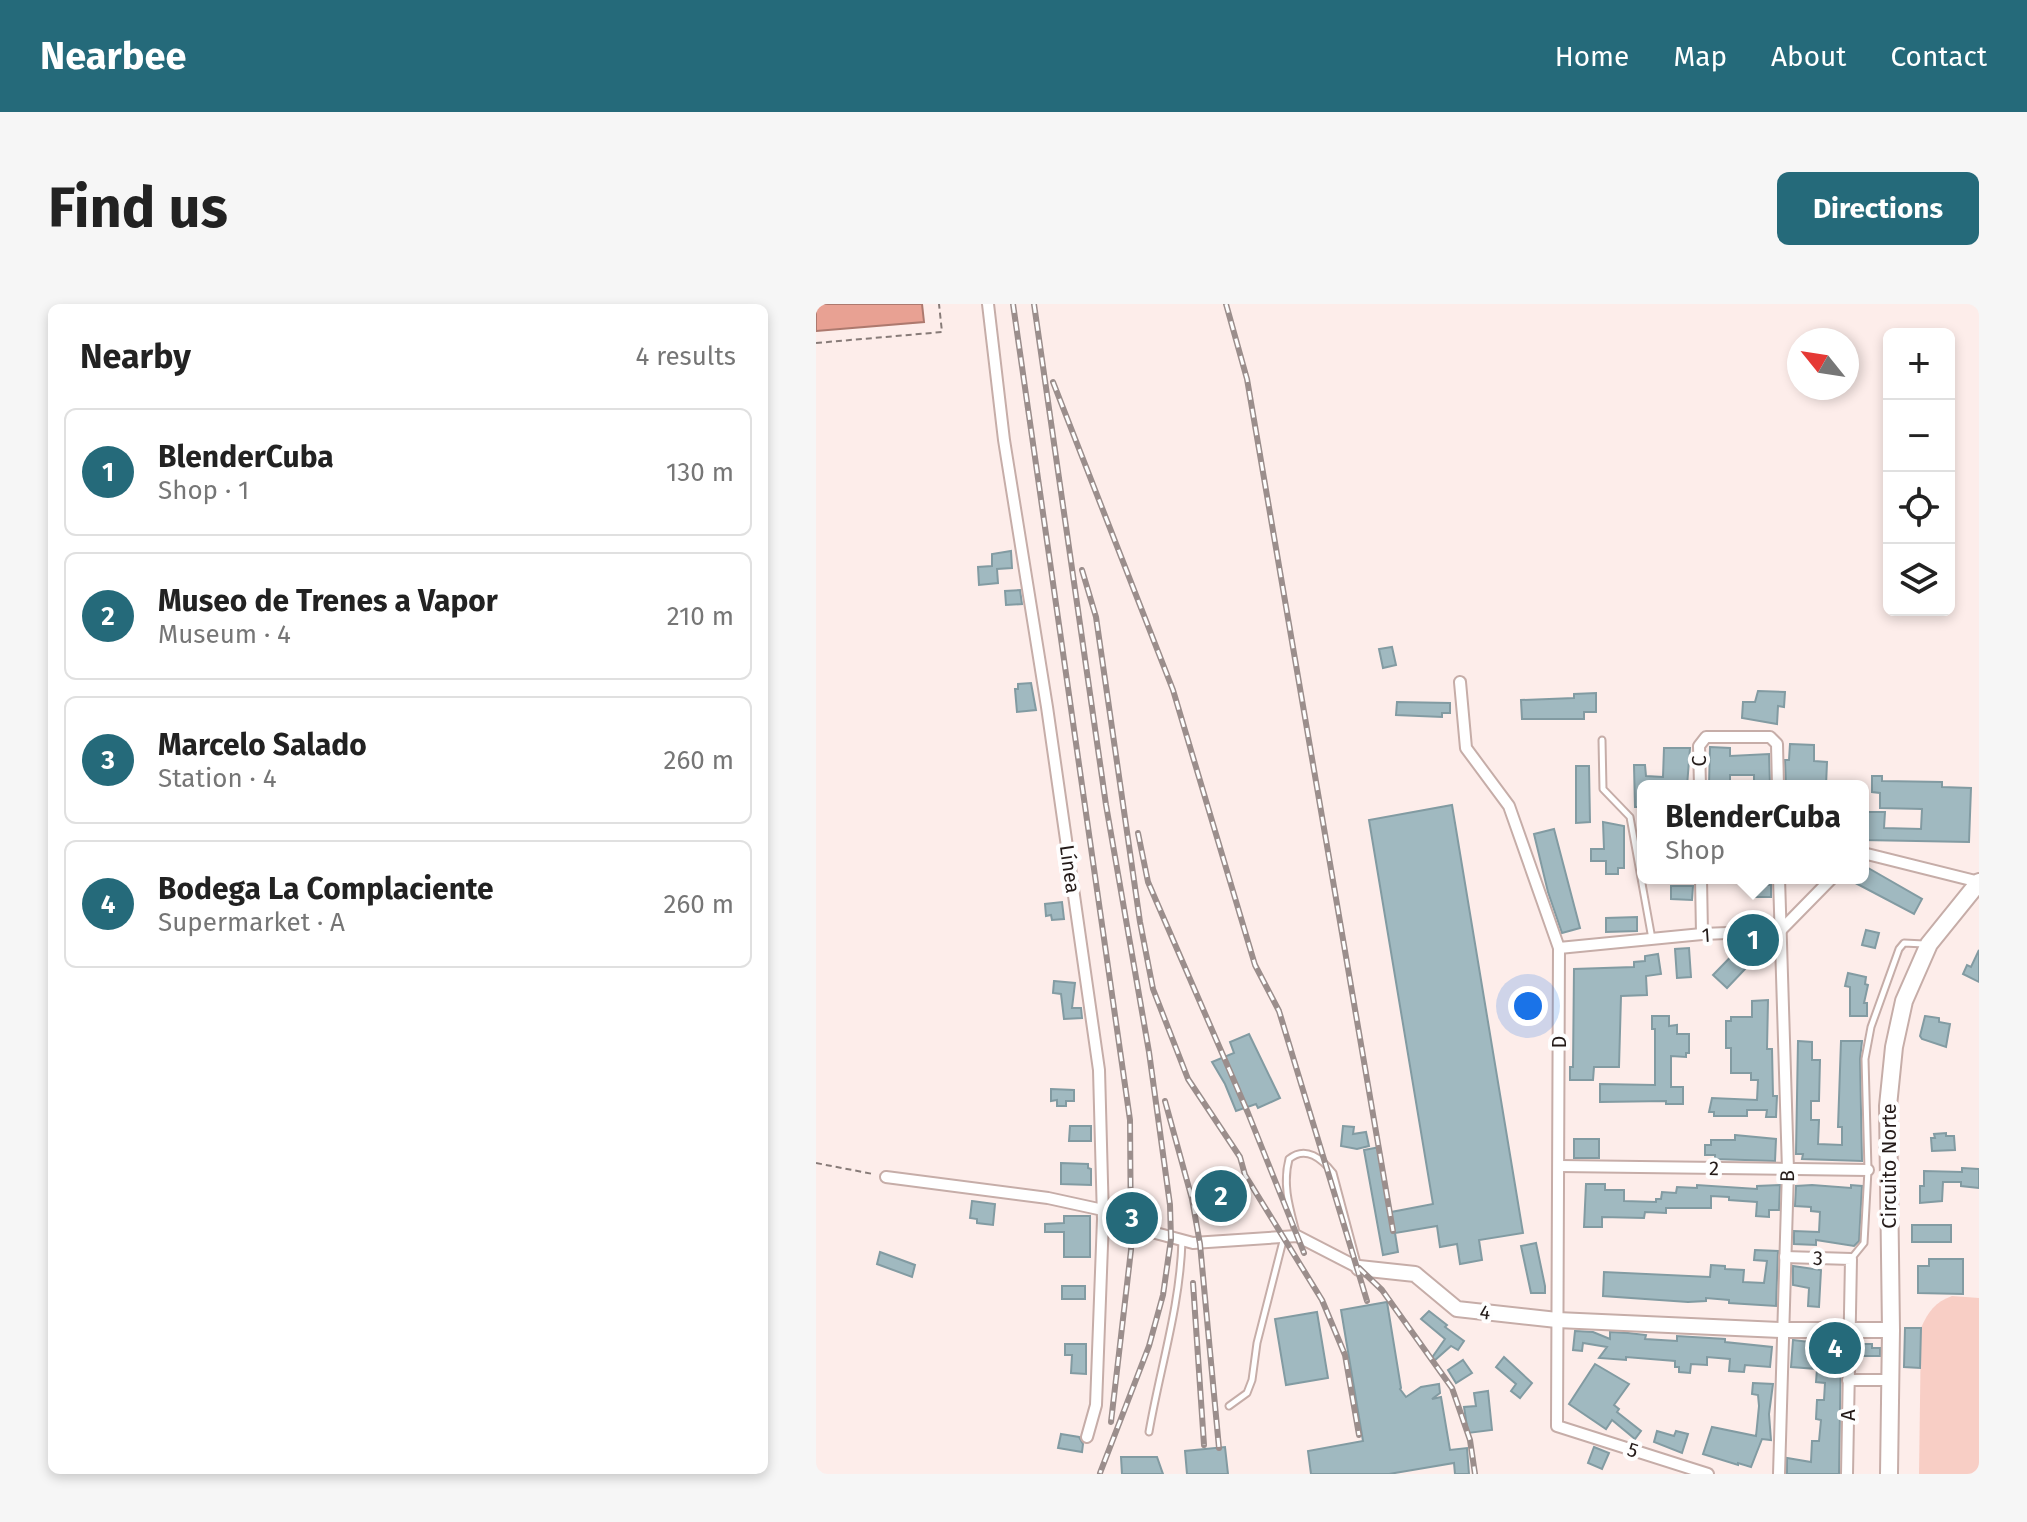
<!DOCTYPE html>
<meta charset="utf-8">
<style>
body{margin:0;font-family:"Fira Sans",sans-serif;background:#f6f6f6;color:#222}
.controls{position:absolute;right:24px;top:24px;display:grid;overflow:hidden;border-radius:12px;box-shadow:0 4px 12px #0003}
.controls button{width:72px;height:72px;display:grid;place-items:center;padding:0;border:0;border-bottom:2px solid #e0e0e0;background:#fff;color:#222;font:40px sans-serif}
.compass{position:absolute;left:971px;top:24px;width:72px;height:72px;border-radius:50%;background:#fff;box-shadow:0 4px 12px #0003;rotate:300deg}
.you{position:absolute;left:712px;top:702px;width:28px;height:28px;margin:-20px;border:6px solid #fff;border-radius:50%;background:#1a73e8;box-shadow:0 0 0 12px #1a73e833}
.badge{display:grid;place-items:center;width:52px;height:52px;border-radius:50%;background:#256a7a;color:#fff;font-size:26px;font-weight:700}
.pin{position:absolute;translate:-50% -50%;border:4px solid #fff;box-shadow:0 2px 8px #0006}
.popup{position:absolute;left:821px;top:476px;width:232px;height:104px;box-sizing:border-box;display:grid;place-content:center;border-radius:12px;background:#fff;filter:drop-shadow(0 2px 6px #0005);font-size:26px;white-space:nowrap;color:#767676}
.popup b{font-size:30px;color:#222}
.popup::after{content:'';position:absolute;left:50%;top:100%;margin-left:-16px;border:16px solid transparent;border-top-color:#fff}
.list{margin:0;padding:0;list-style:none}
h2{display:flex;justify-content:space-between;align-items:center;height:104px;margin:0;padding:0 32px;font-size:34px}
h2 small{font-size:26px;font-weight:400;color:#767676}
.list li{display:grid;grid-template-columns:52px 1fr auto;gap:24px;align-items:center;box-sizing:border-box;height:128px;margin:0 16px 16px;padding:0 16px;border:2px solid #e0e0e0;border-radius:12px}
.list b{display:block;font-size:30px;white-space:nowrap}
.list p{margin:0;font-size:26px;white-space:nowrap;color:#767676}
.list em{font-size:26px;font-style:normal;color:#767676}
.icon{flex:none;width:44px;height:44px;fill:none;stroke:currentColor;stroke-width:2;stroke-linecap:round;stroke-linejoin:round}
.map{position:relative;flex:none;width:1163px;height:1170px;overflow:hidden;border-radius:12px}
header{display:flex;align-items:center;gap:48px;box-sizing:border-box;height:112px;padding:0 40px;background:#256a7a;color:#fff}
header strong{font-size:38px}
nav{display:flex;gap:44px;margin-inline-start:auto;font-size:28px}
.intro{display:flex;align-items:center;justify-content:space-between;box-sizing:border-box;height:192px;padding:0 48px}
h1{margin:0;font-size:56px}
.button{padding:20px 36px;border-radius:12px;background:#256a7a;color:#fff;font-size:28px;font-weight:700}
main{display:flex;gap:48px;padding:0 48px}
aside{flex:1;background:#fff;border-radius:12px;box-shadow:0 4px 12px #0003}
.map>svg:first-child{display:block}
.green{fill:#f8cec5}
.water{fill:#e8a193;stroke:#ad796e;stroke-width:2}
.building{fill:#a0b9c0;stroke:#829ba2;stroke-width:2}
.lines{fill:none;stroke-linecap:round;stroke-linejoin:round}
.lane-casing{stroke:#c6ada8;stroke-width:9}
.street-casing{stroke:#c6ada8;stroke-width:14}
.secondary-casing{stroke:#c6ada8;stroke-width:18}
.primary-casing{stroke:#c6ada8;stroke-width:20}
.path{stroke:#877b78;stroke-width:2;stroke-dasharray:6 4;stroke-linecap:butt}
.lane{stroke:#fff;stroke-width:5}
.street{stroke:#fff;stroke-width:10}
.secondary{stroke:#fff;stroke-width:14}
.primary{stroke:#fff;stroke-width:16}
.rail-casing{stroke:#9b8e8c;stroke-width:6}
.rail{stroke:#fefefe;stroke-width:3;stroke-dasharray:9;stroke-linecap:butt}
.labels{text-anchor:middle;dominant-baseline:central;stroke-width:8;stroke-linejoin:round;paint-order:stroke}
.street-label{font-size:20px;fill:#241b19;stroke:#fefefe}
</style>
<header>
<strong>Nearbee</strong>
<nav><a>Home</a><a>Map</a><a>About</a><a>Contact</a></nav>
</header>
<div class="intro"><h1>Find us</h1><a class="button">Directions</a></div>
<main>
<aside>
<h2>Nearby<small>4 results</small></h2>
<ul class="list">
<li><span class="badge">1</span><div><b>BlenderCuba</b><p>Shop · 1</p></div><em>130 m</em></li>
<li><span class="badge">2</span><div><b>Museo de Trenes a Vapor</b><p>Museum · 4</p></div><em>210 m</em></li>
<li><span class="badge">3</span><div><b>Marcelo Salado</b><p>Station · 4</p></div><em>260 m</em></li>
<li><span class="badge">4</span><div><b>Bodega La Complaciente</b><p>Supermarket · A</p></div><em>260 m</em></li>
</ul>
</aside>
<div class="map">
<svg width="1163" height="1170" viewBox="0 0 1163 1170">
<rect width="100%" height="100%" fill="#fdedea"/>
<path class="green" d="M1136 992 1163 994V1170H1103L1105 1024C1112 1008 1119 998 1136 992Z"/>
<polygon class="water" points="0,0 106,0 108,18 0,27"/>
<g class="building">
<polygon points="195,247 196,264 181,265 182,279 163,281 162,263 176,262 176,250"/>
<polygon points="204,286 206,300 190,301 189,287"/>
<polygon points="576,343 580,361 567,364 563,345"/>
<polygon points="215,379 220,406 201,408 199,385 202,385 202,380"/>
<polygon points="942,387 969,388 968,403 962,402 961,420 926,414 927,398 939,398"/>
<polygon points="780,389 780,408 768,408 768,415 706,415 705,396 758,394 758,390"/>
<polygon points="581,398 634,399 634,409 626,409 626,413 580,411"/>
<polygon points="974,440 998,441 998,457 1011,458 1010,482 970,482 969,456 973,456"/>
<polygon points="894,443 914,444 914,452 953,450 954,482 938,482 938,471 914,471 914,482 893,482"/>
<polygon points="848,444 874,444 871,482 827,482 827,503 819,503 818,461 829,461 830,472 847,473"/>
<polygon points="760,462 773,462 774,518 760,519"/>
<polygon points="1056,472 1066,472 1066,477 1126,478 1126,483 1155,484 1153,538 1047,536 1047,508 1069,508 1068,524 1105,525 1106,505 1064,504 1064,489 1056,488"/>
<polygon points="636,501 707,929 663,936 666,956 644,960 641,940 624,943 621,922 579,929 582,948 567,951 548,846 564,843 575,908 617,900 553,516"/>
<polygon points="787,518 808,522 808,564 802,564 802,570 790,570 790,557 775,557 775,545 788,545"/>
<polygon points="738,525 764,624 746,629 732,588 718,530"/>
<polygon points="1047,561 1106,595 1098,610 1030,574 1047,574"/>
<rect x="936" y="581" width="19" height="12"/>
<polygon points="855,582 877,582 876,596 855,595"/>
<polygon points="246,598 248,615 236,616 235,611 230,612 229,600"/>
<polygon points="821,613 821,627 790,628 790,614"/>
<polygon points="1050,626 1063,629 1059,644 1046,641"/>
<polygon points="931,636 942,636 949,644 911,684 897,671"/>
<polygon points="873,644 875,673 861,674 859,645"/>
<polygon points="1163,646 1163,678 1147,670 1151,661 1155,663"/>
<polygon points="842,650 845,670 830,672 831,691 805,692 803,763 778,763 777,776 754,776 754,763 757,763 758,665 818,663 818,658 829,657 829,652"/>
<polygon points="1032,669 1050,673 1049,680 1052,681 1048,699 1051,699 1051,712 1034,712 1034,683 1029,682"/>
<polygon points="238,677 259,679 256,704 265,704 266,714 248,715 245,690 237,689"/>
<polygon points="952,696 951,745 956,745 957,792 961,792 960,813 950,813 951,806 931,806 931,812 898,812 898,808 893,808 896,794 941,796 942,776 935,776 935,769 915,769 915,744 910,744 910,717 915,717 915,713 936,713 936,697"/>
<polygon points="836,712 853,712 853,722 861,721 861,730 873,730 873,749 870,749 870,753 855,752 855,783 867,783 867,800 850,800 850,797 784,798 784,780 839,781 839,725 836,725"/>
<polygon points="1109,712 1123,714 1123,718 1134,720 1130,743 1106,735 1104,732"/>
<polygon points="433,730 464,794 442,804 440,800 420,807 409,780 396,758 418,749 414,738"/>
<polygon points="982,737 996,738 996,756 1004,756 1003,797 995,797 995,816 1003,816 1002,840 1026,841 1026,823 1022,823 1025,737 1046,737 1044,755 1046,857 986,855 987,850 980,850"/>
<polygon points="235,785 258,786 258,797 250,797 250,802 241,802 241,796 235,797"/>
<polygon points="254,822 275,822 275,837 253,837"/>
<polygon points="527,822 538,823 537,830 550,828 553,842 541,845 525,842"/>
<polygon points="1130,829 1130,832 1138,832 1139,846 1116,847 1115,834 1119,834 1118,830"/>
<polygon points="919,831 960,835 959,857 899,855 899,851 889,851 889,841 895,841 895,836 919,836"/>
<rect x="758" y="835" width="25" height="19"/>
<polygon points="245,859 272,860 272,864 275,865 275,881 245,880"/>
<polygon points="1146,864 1163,865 1163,884 1145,882 1145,878 1127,878 1126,897 1104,899 1104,882 1108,882 1108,867 1146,868"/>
<polygon points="770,880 789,880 789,886 808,886 808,897 840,898 840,895 845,895 846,888 860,889 861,883 881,884 881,881 941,885 941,882 964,881 963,906 953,906 953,913 940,912 941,898 913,896 913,893 895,892 895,904 850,904 850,909 829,908 828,914 786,913 786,923 768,923"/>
<polygon points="996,881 1035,884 1035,881 1046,882 1043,937 1038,942 1000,936 1000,941 978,940 978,927 1003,928 1004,908 995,907 995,903 979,902 980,882"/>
<polygon points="156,897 179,900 177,921 161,919 161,915 154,914"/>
<polygon points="248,912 274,912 274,953 248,953 248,928 229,928 229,920 248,919"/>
<rect x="1096" y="921" width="39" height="17"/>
<polygon points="720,939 729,982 729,989 715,989 705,942"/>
<polygon points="939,946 962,947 960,1002 913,999 913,996 890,994 890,997 872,998 787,992 788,968 894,973 895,961 909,962 909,965 928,966 927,978 948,979 951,957 938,956"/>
<polygon points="64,948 99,961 96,973 61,960"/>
<polygon points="1113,955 1147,955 1147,990 1102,989 1102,962 1113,962"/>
<polygon points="977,962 1005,966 1003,1003 992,1002 993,984 977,981"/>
<rect x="246" y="982" width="23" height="13"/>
<polygon points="571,998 585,1084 584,1085 590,1093 605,1083 623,1080 624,1089 616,1095 625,1093 634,1146 651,1144 653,1170 639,1170 638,1159 573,1170 495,1170 492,1147 547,1137 525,1006"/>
<polygon points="613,1007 631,1021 629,1023 648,1037 642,1046 635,1042 618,1057 615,1055 629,1035 605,1015"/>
<polygon points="501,1008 512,1074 470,1081 459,1015"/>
<polygon points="1089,1024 1105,1024 1104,1064 1088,1063"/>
<polygon points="759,1027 777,1028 794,1035 794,1028 812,1029 830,1031 829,1035 861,1037 861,1032 909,1035 909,1038 956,1043 954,1063 929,1061 928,1068 913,1067 914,1055 891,1053 891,1061 875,1060 874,1069 863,1068 863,1063 859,1063 859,1057 810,1053 810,1056 783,1054 791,1043 767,1039 766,1047 757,1046"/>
<polygon points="977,1036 1025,1042 1023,1170 971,1170 971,1154 995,1158 996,1137 1003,1137 1005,1116 1000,1115 1001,1096 1008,1096 1009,1079 1000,1078 1001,1065 975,1063"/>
<polygon points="249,1040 270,1040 270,1070 255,1069 256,1051 249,1051"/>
<polygon points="1042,1040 1056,1040 1056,1044 1064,1044 1064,1052 1041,1052"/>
<polygon points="688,1053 716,1079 704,1094 695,1087 700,1080 680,1063"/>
<polygon points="647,1056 656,1069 640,1079 632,1066"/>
<polygon points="779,1060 813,1080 798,1101 803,1105 801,1108 825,1127 819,1135 796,1116 790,1125 753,1100"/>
<polygon points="937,1079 957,1080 953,1110 955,1136 946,1135 935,1163 922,1159 922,1161 887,1150 896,1123 940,1132 943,1102 942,1091 936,1090"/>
<polygon points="672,1087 676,1126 652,1129 648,1103 660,1102 658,1089"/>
<polygon points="841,1127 858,1132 860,1127 872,1130 866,1149 838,1138"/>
<polygon points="245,1130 263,1133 267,1140 266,1148 242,1144"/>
<polygon points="409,1143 412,1170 371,1170 369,1147"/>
<polygon points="778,1143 793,1149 786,1165 772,1159"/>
<polygon points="305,1153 341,1153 347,1170 306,1170"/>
</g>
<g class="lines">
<defs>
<g id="lane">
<polyline points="786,436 787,485 814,513 836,635"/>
<path d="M481 932C474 905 466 882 473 855 490 841 506 855 517 869L542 963"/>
<polyline points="1035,955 1048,939 1052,866 1049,755 1055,723 1083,645 1088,639 1108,640"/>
<polyline points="413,1102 431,1089 436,1076 441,1039 468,933"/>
<path d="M333 1128C344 1064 364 1003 366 937"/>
</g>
<g id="street">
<polyline points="172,0 188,136 231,403 283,766 287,915 280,1101 271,1133"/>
<polyline points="644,378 650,444 693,502 743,644 741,1122 892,1170"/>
<polyline points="884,482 883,442 890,433 954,433 961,440 962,482"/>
<polyline points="1047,552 1051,550 1163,578"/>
<polyline points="885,574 886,630"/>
<polyline points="743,644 886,630 964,627 1016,574"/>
<polyline points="744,862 1052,866"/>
<polyline points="70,873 232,894 287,906"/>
<polyline points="287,915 377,939 481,932 543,964"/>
<polyline points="969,953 1035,955 1031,1170"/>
<polyline points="1032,1076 1075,1076"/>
<polyline points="963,1170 972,866 963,574"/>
</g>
<polyline id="secondary" points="543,964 599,970 641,1005 741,1016 965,1026 1075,1026"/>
<polyline id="primary" points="1073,1170 1075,1026 1072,802 1078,743 1088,697 1113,640 1163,578"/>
</defs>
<use href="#lane" class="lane-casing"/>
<use href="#street" class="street-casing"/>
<use href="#secondary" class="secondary-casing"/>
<use href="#primary" class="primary-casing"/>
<g class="path">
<polyline points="0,39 126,28 123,0"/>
<polyline points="0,859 57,870"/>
</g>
<use href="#lane" class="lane"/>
<use href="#street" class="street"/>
<use href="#secondary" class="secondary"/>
<use href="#primary" class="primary"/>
<defs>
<g id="rail">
<polyline points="197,0 314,816 315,946 295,1118"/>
<polyline points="218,0 290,501 333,748 354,901 355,935 347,991 333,1042 284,1169"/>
<polyline points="410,0 431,75 577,927"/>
<polyline points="237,78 357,386 439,661 463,707 551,997"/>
<polyline points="266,266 280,313 324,618 337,685 372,775 424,853 429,871 506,996 529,1051 543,1131"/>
<polyline points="322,529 332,578 432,809 488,949"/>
<polyline points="349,797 376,895 384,940 403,1144"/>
<polyline points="543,964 566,986 636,1084 654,1136 659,1170"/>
<polyline points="377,979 388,1141"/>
</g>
</defs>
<use href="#rail" class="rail-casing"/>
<use href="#rail" class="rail"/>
</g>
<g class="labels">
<g class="street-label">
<text transform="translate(883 457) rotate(-91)">C</text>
<text transform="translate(254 565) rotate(82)">Línea</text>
<text transform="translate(890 631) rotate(-4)">1</text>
<text transform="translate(743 738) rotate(-90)">D</text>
<text transform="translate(1073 862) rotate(-90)">Circuito Norte</text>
<text transform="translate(898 864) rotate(1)">2</text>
<text transform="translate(971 872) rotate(-89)">B</text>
<text transform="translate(1002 954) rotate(2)">3</text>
<text transform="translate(669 1008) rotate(6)">4</text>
<text transform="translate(1032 1111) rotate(-90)">A</text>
<text transform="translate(817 1146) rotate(18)">5</text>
</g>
</g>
</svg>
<div class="controls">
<button>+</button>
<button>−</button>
<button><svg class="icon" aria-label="locate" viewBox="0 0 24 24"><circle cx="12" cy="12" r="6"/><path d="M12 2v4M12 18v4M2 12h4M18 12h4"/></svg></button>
<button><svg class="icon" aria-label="layers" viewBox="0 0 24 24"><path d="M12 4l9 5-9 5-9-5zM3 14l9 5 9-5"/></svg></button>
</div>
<svg class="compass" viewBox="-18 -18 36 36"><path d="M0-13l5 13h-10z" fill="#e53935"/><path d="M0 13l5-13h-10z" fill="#767676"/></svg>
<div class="you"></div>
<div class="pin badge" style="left:937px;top:636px">1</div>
<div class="popup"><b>BlenderCuba</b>Shop</div>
<div class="pin badge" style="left:405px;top:892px">2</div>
<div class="pin badge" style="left:316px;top:914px">3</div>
<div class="pin badge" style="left:1019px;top:1044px">4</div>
</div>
</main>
